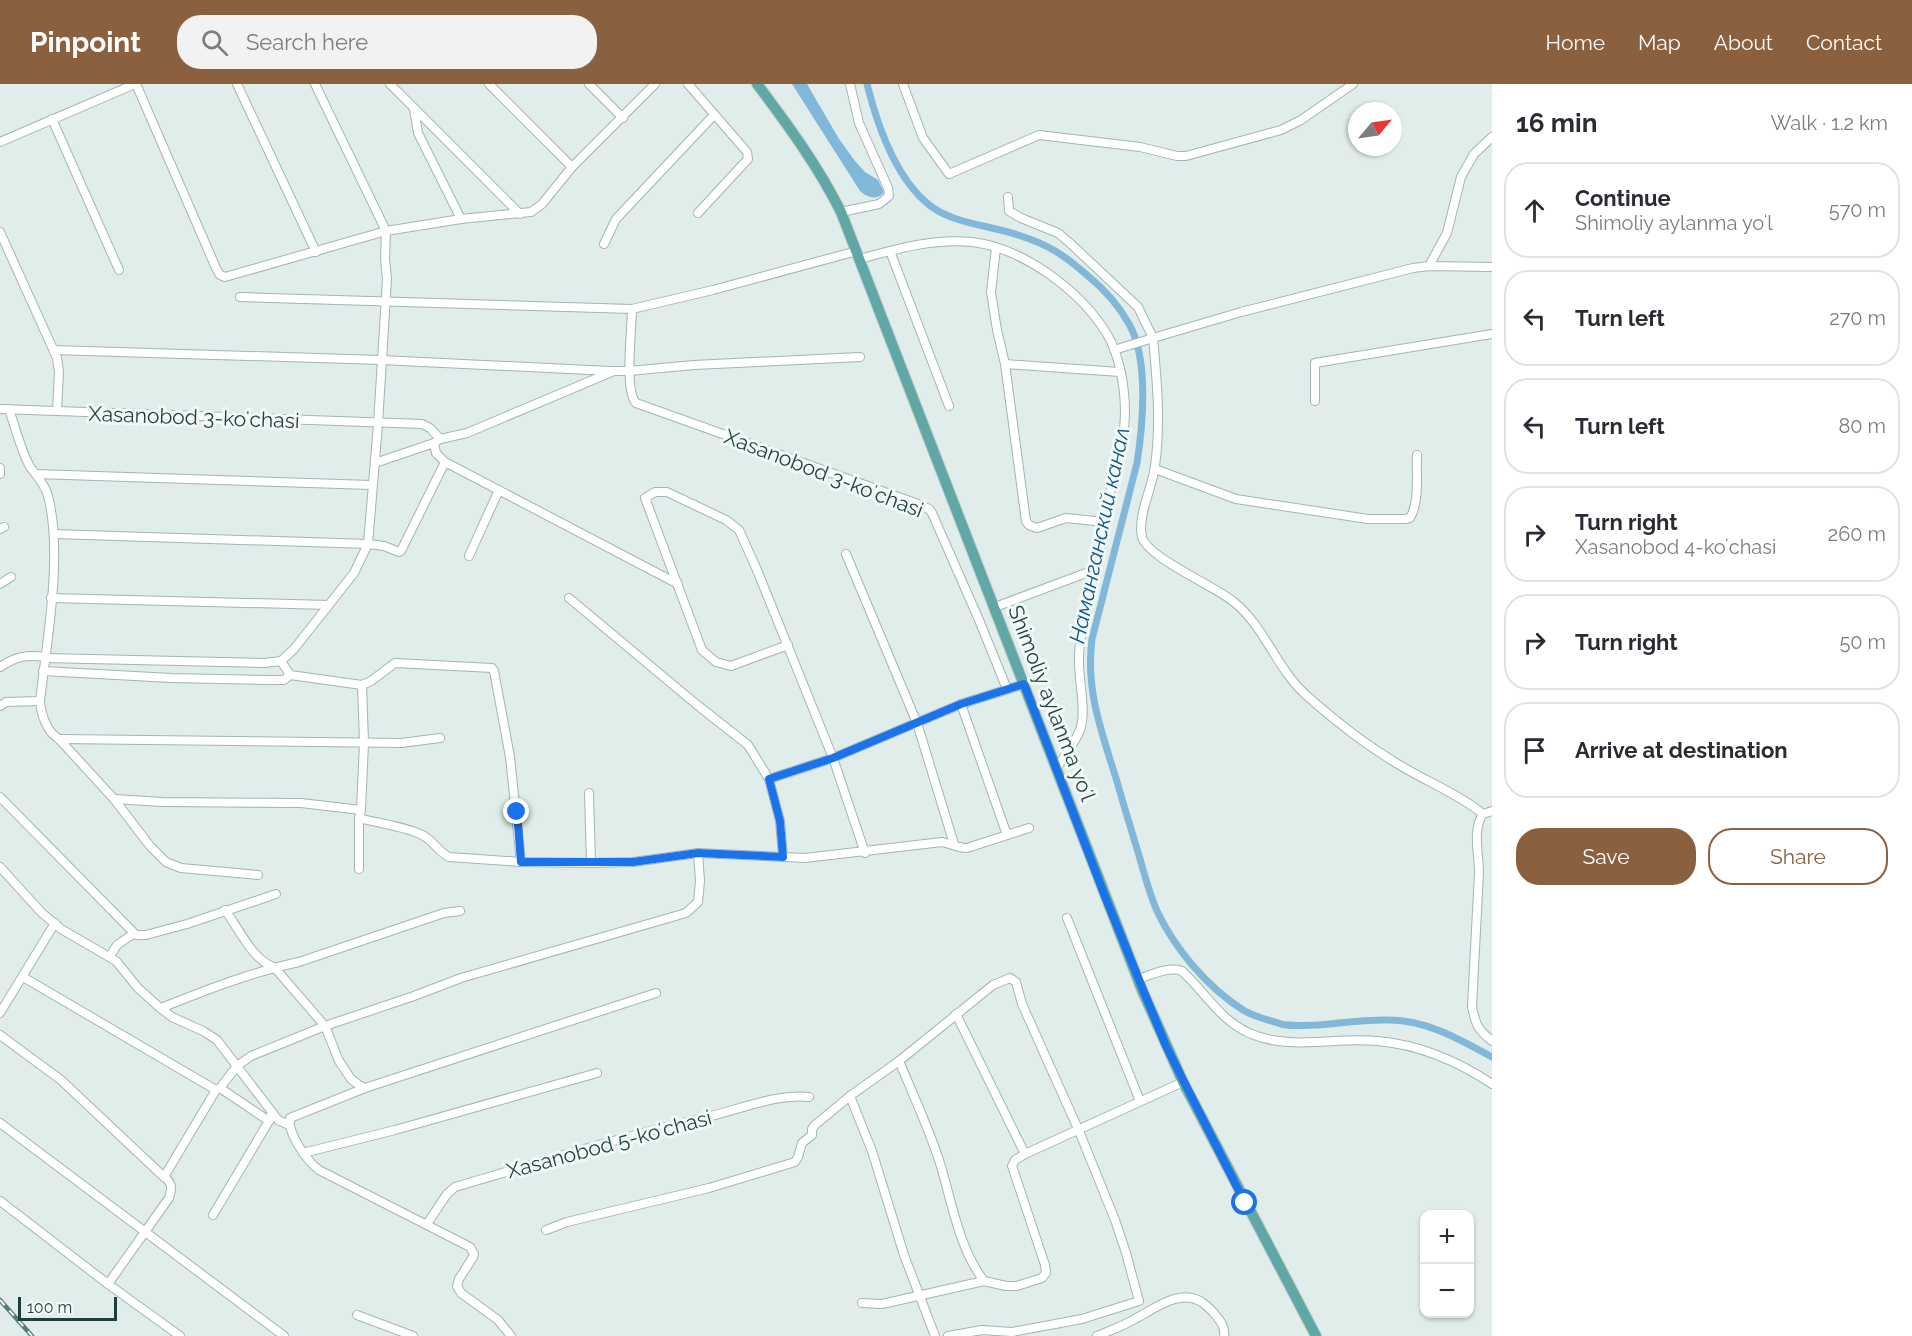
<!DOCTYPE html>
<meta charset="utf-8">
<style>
body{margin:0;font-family:Raleway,sans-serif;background:#f2f2f3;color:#2b2b33}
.controls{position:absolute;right:18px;bottom:18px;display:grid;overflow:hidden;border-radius:12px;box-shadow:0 2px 4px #0004}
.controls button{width:54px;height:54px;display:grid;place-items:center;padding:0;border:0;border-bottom:2px solid #e1e1e2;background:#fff;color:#2b2b33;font:30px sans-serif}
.compass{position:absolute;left:1348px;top:18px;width:54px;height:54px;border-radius:50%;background:#fff;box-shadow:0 2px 4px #0004;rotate:61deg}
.scale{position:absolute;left:18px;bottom:15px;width:99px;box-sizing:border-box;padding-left:6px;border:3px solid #1f3f3e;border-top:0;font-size:16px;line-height:21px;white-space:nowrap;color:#1f3f3e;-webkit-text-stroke:4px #f1f9f7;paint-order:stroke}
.stop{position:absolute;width:18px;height:18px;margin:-14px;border:4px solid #1a73e8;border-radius:50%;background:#fff}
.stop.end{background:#1a73e8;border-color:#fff;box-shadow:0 2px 6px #0008}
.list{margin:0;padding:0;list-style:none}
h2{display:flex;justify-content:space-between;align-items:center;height:78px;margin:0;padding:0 24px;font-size:26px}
h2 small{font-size:20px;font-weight:400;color:#7c7c81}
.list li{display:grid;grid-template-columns:39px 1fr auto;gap:18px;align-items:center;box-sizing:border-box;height:96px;margin:0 12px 12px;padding:0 12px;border:2px solid #e1e1e2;border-radius:24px}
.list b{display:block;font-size:22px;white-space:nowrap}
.list p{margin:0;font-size:20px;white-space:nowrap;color:#7c7c81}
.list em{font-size:20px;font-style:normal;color:#7c7c81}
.actions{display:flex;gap:12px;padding:18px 24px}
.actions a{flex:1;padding:14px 0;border:2px solid #8a603e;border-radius:24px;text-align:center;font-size:21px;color:#8a603e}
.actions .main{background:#8a603e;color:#fff}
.icon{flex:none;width:33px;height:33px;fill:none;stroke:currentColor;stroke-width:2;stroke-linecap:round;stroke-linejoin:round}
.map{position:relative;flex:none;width:1492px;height:1252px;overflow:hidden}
header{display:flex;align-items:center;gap:36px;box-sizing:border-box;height:84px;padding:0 30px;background:#8a603e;color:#fff}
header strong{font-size:28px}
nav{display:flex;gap:33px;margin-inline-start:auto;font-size:21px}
.search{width:420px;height:54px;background:#f2f2f3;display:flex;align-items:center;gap:15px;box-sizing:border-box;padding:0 21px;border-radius:24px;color:#7c7c81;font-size:22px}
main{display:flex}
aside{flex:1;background:#fff}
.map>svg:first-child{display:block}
.water{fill:#81b7d9}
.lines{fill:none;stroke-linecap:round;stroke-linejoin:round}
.canal{stroke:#81b7d9;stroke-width:7}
.minor-casing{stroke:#a2b5b3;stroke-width:10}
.major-casing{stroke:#c0c9c9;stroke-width:12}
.minor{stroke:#fff;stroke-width:8}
.major{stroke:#5fa8a5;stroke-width:10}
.rail-casing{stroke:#597b7a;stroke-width:4.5}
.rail{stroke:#f1f9f7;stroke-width:2;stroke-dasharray:7;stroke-linecap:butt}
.route{stroke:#1a73e8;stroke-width:8}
.labels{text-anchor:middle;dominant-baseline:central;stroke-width:6;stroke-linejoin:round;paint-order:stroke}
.street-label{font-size:21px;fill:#1f3f3e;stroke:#f1f9f7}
.water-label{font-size:22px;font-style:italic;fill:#125682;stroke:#f1f9f7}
</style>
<header>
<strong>Pinpoint</strong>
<div class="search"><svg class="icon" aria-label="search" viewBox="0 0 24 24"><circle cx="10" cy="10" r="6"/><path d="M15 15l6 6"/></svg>Search here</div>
<nav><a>Home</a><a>Map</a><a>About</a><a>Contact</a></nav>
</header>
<main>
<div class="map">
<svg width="1492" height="1252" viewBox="0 0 1492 1252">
<rect width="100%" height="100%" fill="#e0edea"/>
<path class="water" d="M792 0H807L839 55 855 77 865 88 878 96 884 108C877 117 868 114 860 107Z"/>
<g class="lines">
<path class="canal" d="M867 0C877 40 895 93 928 120 952 140 989 141 1018 151 1049 161 1063 170 1088 192 1104 205 1119 222 1129 240 1149 275 1143 341 1137 379L1092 555C1085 608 1103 651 1118 701 1125 726 1133 751 1140 775 1145 793 1150 811 1157 827 1175 865 1207 903 1243 926 1254 933 1269 936 1281 940 1293 943 1306 941 1318 941 1342 939 1366 935 1390 936 1427 936 1461 956 1492 973"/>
<defs>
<g id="minor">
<polyline points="136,0 216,184 220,191 225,193 386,147 461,135 531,128 542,120 572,83 655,0"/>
<polyline points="237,0 316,168"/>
<polyline points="390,0 520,130"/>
<polyline points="489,0 572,83"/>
<polyline points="589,0 623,34"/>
<polyline points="688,0 747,68 748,75 698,129"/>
<polyline points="903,0 923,54 949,90 1039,51 1140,63 1177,72 1186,72 1281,46 1301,36 1353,0"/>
<polyline points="414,25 418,49 461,135"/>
<polyline points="52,35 119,186"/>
<polyline points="0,58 135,0"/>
<polyline points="1008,113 1009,127 1021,134 1058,149 1071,160 1138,223 1153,254 1114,266"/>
<polyline points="841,128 879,120 889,112 888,104 859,39 850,0"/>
<polyline points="0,148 57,274 59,288 57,327"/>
<polyline points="604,160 616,135 714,31"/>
<polyline points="996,164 991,208 997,246 1005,280 1026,437 1029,441 1037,444 1066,434 1105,438"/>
<polyline points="890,167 949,322"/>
<path d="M860 175C896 165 934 154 972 158 1023 164 1080 206 1107 250 1120 272 1125 304 1125 329 1125 354 1117 376 1112 400 1107 420 1106 442 1101 462 1097 482 1091 500 1087 520 1084 537 1079 556 1079 574 1078 595 1087 626 1080 646 1075 659 1064 673 1056 685"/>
<polyline points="1429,182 1447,149 1461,93 1474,70 1492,53"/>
<polyline points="240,213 632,225 713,206 857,167"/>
<path d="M632 225C632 244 624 306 636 319L918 420 929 425 932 429 979 536 1007 605"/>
<polyline points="54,266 381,276 610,287"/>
<polyline points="1005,280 1120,288"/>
<polyline points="1315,317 1315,279 1492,250"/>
<polyline points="0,325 422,340 430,344 440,355 467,349 614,287 629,287 694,281 860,273"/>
<path d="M9 325C15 343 20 363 29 381 35 391 45 399 48 412 63 469 47 557 40 617 41 631 47 648 59 655L114 715 150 762 166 778 181 784 258 791"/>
<polyline points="440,355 434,359 436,369 445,378 678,500"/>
<polyline points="375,379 434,359"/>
<polyline points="0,384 0,390"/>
<path d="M1155 385 1236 415 1368 435H1405L1410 434C1420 417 1416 390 1417 371"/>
<polyline points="36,390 372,401"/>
<polyline points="0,445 4,443"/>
<polyline points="54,450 368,460 384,462 399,468 401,467 445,378"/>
<polyline points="846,470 917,639 954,760"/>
<polyline points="469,472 499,406"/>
<polyline points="0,500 11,493"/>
<polyline points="51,514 329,521"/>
<polyline points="569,514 696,620 748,661 769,695"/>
<polyline points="995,523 1094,486"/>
<polyline points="788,561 731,582 716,578 702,566 645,414 655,408 667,408 726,436 739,446 757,486 833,674 865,769"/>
<polyline points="45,574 264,579 281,577 294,565 354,489 368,460 378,340 387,195 385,175 386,147 315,0"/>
<polyline points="281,577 290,591 362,601 371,597 395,579 492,584 494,587 510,673 521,778"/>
<path d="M0 583C15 573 27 570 45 573"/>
<polyline points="43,587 171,594 270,596 284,596 290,591"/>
<polyline points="0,622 6,618 40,617"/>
<polyline points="59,655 401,659 440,654"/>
<polyline points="589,709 591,779"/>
<polyline points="0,713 136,851 146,851 187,840 276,810"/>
<polyline points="114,715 162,718 301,719 361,726"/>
<path d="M1492 727 1483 730C1472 746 1479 769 1479 789 1477 833 1474 878 1472 923 1476 941 1477 945 1492 957"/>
<path d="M1483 730C1456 708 1422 696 1393 677 1362 658 1333 635 1306 611 1276 584 1265 543 1234 518 1215 502 1148 474 1142 453 1137 432 1153 402 1155 382 1161 339 1157 297 1153 254L1241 228 1413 184 1429 182 1492 183"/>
<path d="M359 734C377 739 409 743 424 752 434 758 440 769 449 773L521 778 591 779 633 778 698 769 805 774 942 758C952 760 958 764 967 764L1029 744"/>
<polyline points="1007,751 961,620 1024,600"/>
<polyline points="783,773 780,737 769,695 833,674 961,620"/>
<polyline points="0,783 42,829 61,845 116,877 138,904 159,923 172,933 203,947 217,956 278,1036 289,1041"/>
<polyline points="359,785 359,734 361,726 364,659 362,601"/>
<path d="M225 826C238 843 253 877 274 883L325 942 339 977 351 995 359 1001 365 1004"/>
<polyline points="1067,834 1140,1017"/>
<polyline points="110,872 117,861 133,850"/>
<path d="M23 893 216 1006 164 1093C173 1099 172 1105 169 1114L108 1200 180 1252"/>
<path d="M1138 895C1151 891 1169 882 1182 887 1205 908 1220 936 1249 949 1289 967 1334 953 1377 957 1417 960 1458 977 1492 1000"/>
<path d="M161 924C206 906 252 888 299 878L444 829 460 827"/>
<polyline points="0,929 55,839"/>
<polyline points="956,930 1025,1070 1183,998"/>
<polyline points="0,951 61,996 164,1093"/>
<path d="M899 977C913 1010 928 1043 939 1076 952 1117 958 1163 984 1197"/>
<polyline points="220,1004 269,1037"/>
<polyline points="216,1006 220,1004 237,982 251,972 325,942 414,912 461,894 686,829 698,818 700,797 698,769"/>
<polyline points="850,1012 872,1067 904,1171 935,1252"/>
<polyline points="0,1039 284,1252"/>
<polyline points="303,1069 395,1046 597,989"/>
<polyline points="0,1117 108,1200"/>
<polyline points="213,1131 269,1037 272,1028"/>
<path d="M427 1140 447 1110 455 1103C540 1078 625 1052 711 1032 744 1024 775 1010 809 1013"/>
<polyline points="546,1146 567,1138 709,1104 795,1078 798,1073 802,1059 812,1051 812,1045 815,1041 850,1012 899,977 993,901 1010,894 1016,898 1022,920 1079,1047 1115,1136 1126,1169 1139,1217 1082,1235 1012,1248 982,1246 948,1252"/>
<polyline points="862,1219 882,1220 984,1197 1006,1202 1017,1202 1042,1194 1046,1189 1045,1181 1012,1082 1015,1076 1025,1070"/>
<polyline points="357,1231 413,1252"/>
<path d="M511 1252 498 1236 461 1209 457 1202 459 1195 473 1173 474 1170 470 1163 319 1086C307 1077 287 1049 290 1034L365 1004 656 909"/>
<path d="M1097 1252C1109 1247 1123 1242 1135 1235 1154 1225 1181 1203 1203 1219 1206 1221 1210 1225 1213 1228 1219 1235 1226 1243 1224 1252"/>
</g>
<path id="major" d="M757 0C788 41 818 82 841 128L1142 906 1183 998 1316 1252"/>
</defs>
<use href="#minor" class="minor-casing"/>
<use href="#major" class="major-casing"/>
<use href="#minor" class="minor"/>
<use href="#major" class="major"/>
<defs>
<polyline id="rail" points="0,1216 32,1252"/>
</defs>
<use href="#rail" class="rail-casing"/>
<use href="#rail" class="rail"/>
</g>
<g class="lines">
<polyline class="route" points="517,728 521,778 633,778 698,769 783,773 780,737 769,695 833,674 961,620 1024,600 1106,815 1166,962 1245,1119"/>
</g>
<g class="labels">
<g class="street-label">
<text transform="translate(194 333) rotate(2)">Xasanobod 3-koʻchasi</text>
<text transform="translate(824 389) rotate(21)">Xasanobod 3-koʻchasi</text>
<text transform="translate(1052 619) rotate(69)">Shimoliy aylanma yoʻl</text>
<text transform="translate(609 1060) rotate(-15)">Xasanobod 5-koʻchasi</text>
</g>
<g class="water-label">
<text transform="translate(1099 451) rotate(-78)">Наманганский канал</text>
</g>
</g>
</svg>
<div class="controls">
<button>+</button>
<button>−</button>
</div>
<svg class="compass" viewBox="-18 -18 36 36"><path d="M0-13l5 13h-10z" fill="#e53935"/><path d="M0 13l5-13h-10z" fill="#7c7c81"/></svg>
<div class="scale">100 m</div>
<div class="stop" style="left:1245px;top:1119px"></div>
<div class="stop end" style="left:517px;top:728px"></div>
</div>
<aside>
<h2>16 min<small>Walk · 1.2 km</small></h2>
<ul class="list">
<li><svg class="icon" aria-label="ahead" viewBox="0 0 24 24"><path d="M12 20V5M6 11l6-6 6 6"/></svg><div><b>Continue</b><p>Shimoliy aylanma yoʻl</p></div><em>570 m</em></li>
<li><svg class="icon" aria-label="left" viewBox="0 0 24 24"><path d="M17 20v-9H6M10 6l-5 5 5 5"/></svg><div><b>Turn left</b></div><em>270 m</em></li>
<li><svg class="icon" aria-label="left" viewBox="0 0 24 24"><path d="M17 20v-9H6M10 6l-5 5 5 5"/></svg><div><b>Turn left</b></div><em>80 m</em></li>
<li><svg class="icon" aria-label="right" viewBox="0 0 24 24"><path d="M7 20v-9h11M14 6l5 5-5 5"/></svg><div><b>Turn right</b><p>Xasanobod 4-koʻchasi</p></div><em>260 m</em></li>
<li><svg class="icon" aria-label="right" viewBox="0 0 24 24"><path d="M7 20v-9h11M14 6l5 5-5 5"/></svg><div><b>Turn right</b></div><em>50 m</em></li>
<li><svg class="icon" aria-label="arrive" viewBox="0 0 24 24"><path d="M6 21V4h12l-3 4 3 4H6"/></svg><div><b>Arrive at destination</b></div></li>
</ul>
<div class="actions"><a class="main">Save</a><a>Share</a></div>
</aside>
</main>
